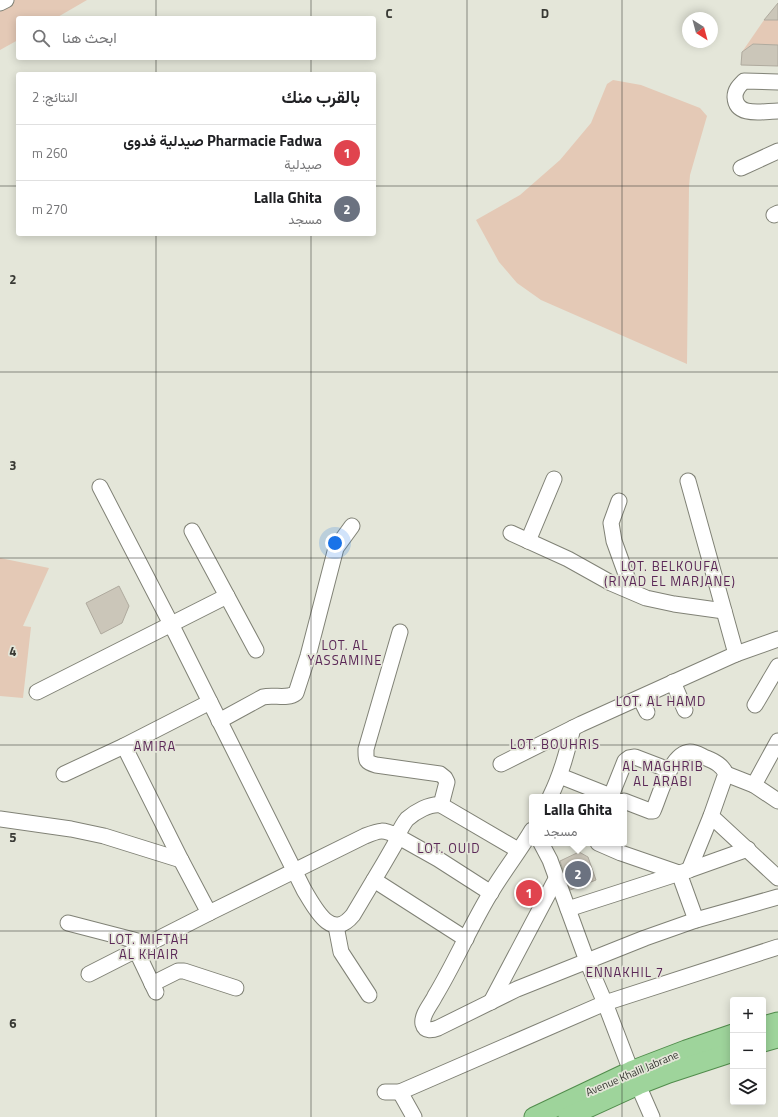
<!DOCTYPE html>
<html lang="ar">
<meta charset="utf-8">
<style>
body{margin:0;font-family:"Titillium Web",Vazirmatn,sans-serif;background:#f2f2f2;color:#202124;direction:rtl}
.controls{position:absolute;right:12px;bottom:12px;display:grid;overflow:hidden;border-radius:4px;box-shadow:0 2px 10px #0003}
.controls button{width:36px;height:36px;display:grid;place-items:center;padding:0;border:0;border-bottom:1px solid #e0e0e0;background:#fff;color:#202124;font:20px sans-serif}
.compass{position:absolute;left:682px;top:12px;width:36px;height:36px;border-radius:50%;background:#fff;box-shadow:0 2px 10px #0003;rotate:144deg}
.you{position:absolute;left:335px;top:543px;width:14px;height:14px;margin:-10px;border:3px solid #fff;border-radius:50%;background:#1a73e8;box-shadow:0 0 0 6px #1a73e833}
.badge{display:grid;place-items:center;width:26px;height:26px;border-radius:50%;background:#8c2186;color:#fff;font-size:13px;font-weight:700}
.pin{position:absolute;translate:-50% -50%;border:2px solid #fff;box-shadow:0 1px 4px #0006}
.popup{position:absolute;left:529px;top:794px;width:98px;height:52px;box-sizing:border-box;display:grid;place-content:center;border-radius:4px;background:#fff;filter:drop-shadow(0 1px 3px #0005);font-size:13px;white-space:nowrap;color:#757577}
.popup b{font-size:15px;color:#202124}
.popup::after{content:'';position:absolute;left:50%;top:100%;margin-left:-8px;border:8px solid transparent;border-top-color:#fff}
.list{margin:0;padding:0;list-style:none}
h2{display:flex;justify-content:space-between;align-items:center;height:52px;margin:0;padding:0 16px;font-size:17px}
h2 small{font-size:13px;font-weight:400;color:#757577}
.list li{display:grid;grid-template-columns:26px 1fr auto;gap:12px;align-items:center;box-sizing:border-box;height:56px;padding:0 16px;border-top:1px solid #e0e0e0}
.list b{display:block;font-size:15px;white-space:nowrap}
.list p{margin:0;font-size:13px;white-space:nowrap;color:#757577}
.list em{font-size:13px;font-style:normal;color:#757577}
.icon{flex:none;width:22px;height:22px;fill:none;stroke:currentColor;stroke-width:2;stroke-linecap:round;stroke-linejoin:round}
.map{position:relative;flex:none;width:778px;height:1117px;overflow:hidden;direction:ltr}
.search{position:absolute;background:#fff;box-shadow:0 2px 10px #0003;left:16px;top:16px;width:360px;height:44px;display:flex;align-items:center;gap:10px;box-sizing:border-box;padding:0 14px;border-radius:4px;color:#757577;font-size:15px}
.panel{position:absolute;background:#fff;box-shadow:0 2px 10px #0003;left:16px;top:72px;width:360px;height:164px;border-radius:4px;direction:rtl}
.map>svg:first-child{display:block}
.green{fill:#e4c9b6}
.building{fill:#cbc6b9;stroke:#afaa9e}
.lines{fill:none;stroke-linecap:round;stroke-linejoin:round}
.minor-casing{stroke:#808276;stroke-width:17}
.major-casing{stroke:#518c4c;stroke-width:21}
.minor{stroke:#fff;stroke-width:15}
.major{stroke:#9ed49b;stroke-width:19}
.grid{fill:none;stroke:#383934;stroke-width:1;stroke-opacity:0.55}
.labels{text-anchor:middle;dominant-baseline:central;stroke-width:3.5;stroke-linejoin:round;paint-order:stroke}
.street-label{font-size:11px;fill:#383934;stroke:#e4e6d9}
.quarter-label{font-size:13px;letter-spacing:1px;fill:#5b2857;stroke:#e4e6d9}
.grid-label{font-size:13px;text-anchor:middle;font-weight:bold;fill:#383934;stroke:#e4e6d9;stroke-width:3.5;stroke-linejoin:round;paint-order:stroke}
</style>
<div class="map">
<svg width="778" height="1117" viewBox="0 0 778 1117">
<rect width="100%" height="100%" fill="#e4e6d9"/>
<g class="green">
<polygon points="12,0 87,0 56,18 18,18 18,40 0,50 0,6"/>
<polygon points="764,20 778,20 778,53 768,45 753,44 742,52"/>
<polygon points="613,80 641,85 700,108 707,116 690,175 689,187 687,364 541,300 517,283 499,262 476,220 520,195 560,160 591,123 607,84"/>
<polygon points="0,558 49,568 23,626 31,627 23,698 0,696"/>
</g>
<g class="building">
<polygon points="778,3 778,20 764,20"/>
<polygon points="753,44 778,45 778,66 741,65 742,52"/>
<polygon points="119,586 129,606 122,623 101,634 86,603"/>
<polygon points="579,852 588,857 596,880 570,890 560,861"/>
</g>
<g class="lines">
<defs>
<g id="minor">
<polyline points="0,3 6,0"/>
<path d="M778 82 744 81C739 86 735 90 735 97 736 118 764 111 778 111"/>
<polyline points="741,168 778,151"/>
<polyline points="774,215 778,213"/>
<polyline points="688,481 736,654"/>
<path d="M100 487 171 624 304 890C315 908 331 942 353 915L384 863 395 844 397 836 438 859 491 893"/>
<polyline points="619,501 611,523 614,541 632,591"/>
<polyline points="192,531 256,650"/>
<polyline points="511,533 568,559 611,583 646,598 674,604 724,611"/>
<polyline points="528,541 554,479"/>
<path d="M400 632 366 749C366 760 365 762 376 765L440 774 445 778 447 782 441 805"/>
<polyline points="673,682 685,710"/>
<polyline points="37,692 227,596"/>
<polyline points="640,698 647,712"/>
<path d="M210 702 124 746 181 860 209 913 365 836C380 830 383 829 397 836 400 830 403 824 407 819 415 812 430 803 441 805L518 850"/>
<polyline points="755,705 778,666"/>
<path d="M219 721 263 697C274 694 287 700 296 693L308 656 336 548 352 526"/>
<polyline points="501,764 581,724 685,677 736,654 778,639"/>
<polyline points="64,774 124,746"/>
<polyline points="726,774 754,785 778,801"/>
<polyline points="560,776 613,797"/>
<polyline points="754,785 778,741"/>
<polyline points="611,796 625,761 629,758 635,757 669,770"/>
<path d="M550 797C561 775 567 752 573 728"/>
<path d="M624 801 650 811H653C660 796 670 753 690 752 695 752 700 755 704 757 713 761 722 764 726 774L724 779 711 816 689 870"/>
<polyline points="711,816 778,878"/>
<polyline points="0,819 71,829 104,836 181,860"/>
<path d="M532 830C519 852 503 872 490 894 470 927 455 963 435 996 432 1003 421 1015 423 1024 425 1032 433 1030 438 1028L517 989 645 938 696 920 778 897"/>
<polyline points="541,843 550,860 587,961 605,1003 631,1071"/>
<polyline points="598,843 621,853 679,873 696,920"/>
<polyline points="374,880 466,939"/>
<polyline points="568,909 689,870 748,849"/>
<polyline points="68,923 149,944"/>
<polyline points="336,926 341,952 369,995"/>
<polyline points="136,950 156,992"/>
<polyline points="89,974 209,913"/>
<polyline points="152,984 178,971 184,971 236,988"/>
<polyline points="491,1002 556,879"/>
<polyline points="638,1085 652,1117"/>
<polyline points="385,1092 400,1092"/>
<polyline points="414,1117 400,1092 605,1003 778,947"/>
</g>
<g id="major">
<polyline points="763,1026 778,1022"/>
<polyline points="763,1042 778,1038"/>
<polyline points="534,1117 631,1071 686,1050 733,1034"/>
<polyline points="568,1117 638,1085 669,1073 733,1052"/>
</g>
</defs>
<use href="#minor" class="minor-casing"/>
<use href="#major" class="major-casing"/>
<use href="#minor" class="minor"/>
<use href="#major" class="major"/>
</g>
<path class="grid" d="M156 0V18M311 0V18M467 0V1117M622 0V1117M156 58V74M311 58V74M0 186H18M374 186H778M156 234V1117M311 234V1117M0 372H778M0 558H778M0 745H778M0 931H778"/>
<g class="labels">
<g class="street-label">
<text transform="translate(632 1073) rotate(-23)">Avenue Khalil Jabrane</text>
</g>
<g class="quarter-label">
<text x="670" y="566">LOT. BELKOUFA<tspan x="670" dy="15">(RIYAD EL MARJANE)</tspan></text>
<text x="345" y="645">LOT. AL<tspan x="345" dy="15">YASSAMINE</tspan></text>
<text x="661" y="701">LOT. AL HAMD</text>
<text x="555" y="744">LOT. BOUHRIS</text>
<text x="155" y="746">AMIRA</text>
<text x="663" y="766">AL MAGHRIB<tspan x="663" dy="15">AL ARABI</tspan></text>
<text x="449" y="848">LOT. OUID</text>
<text x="149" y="939">LOT. MIFTAH<tspan x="149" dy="15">AL KHAIR</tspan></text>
<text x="625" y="972">ENNAKHIL 7</text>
</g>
</g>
<g class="grid-label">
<text x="389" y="18">C</text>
<text x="545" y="18">D</text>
<text x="13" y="284">2</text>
<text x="13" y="470">3</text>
<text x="13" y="656">4</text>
<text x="13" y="842">5</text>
<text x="13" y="1028">6</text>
</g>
</svg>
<div class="controls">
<button>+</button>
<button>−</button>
<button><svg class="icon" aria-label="layers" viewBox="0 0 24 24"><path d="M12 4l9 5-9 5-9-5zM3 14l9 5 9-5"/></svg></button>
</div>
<svg class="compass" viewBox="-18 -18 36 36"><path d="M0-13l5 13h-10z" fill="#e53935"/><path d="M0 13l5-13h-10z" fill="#757577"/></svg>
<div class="you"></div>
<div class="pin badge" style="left:529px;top:893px;background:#e0444e">1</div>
<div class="pin badge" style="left:578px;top:874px;background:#6b7280">2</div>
<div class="popup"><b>Lalla Ghita</b>مسجد</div>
<div class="search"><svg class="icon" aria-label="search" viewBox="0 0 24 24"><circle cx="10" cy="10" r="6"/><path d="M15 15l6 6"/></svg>ابحث هنا</div>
<section class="panel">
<h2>بالقرب منك<small>النتائج: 2</small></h2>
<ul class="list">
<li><span class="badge" style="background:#e0444e">1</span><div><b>Pharmacie Fadwa صيدلية فدوى</b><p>صيدلية</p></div><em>260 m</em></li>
<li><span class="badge" style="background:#6b7280">2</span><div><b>Lalla Ghita</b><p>مسجد</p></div><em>270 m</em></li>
</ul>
</section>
</div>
